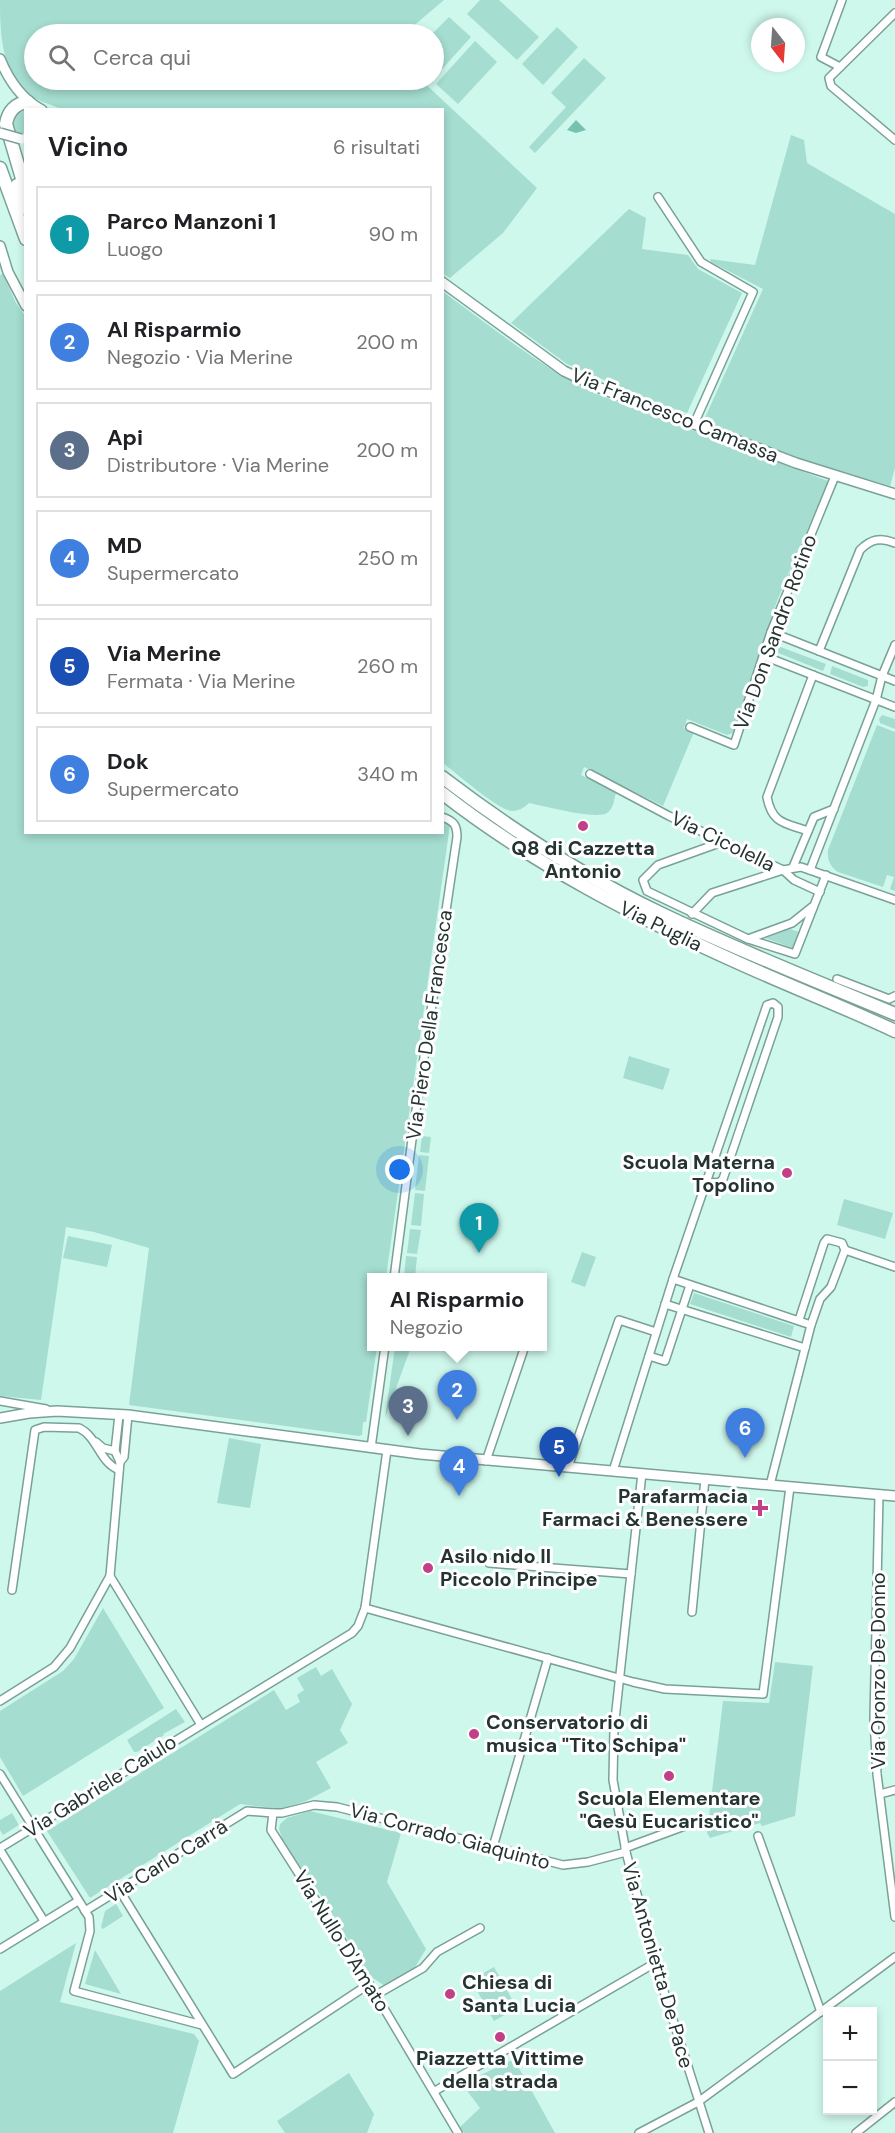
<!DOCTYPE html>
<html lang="it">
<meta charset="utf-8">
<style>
body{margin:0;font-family:"DM Sans",sans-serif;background:#f6f6f6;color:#202124}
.controls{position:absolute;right:18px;bottom:18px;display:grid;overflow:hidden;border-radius:0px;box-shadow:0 3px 9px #0003}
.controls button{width:54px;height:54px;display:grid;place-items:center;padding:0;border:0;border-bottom:2px solid #e0e0e0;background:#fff;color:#202124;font:30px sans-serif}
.compass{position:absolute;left:751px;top:18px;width:54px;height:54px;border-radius:50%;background:#fff;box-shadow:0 3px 9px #0003;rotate:163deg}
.you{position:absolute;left:400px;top:1170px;width:21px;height:21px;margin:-15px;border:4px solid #fff;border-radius:50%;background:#1a73e8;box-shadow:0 0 0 9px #1a73e833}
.badge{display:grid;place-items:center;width:39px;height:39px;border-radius:50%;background:#ea580c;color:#fff;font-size:20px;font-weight:700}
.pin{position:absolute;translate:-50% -50px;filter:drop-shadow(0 2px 3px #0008)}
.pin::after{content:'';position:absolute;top:32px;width:21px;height:18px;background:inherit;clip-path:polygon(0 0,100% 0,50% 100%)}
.popup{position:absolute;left:367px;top:1273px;width:180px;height:78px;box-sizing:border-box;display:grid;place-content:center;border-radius:0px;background:#fff;filter:drop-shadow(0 2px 4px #0005);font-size:20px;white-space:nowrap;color:#757577}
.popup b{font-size:22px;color:#202124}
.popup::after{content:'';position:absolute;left:50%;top:100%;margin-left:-12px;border:12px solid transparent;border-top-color:#fff}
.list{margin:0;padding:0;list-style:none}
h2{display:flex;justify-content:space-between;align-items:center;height:78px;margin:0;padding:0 24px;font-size:26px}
h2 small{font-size:20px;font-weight:400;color:#757577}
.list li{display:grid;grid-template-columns:39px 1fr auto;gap:18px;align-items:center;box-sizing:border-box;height:96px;margin:0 12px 12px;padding:0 12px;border:2px solid #e0e0e0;border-radius:0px}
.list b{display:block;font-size:22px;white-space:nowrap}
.list p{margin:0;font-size:20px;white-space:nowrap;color:#757577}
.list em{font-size:20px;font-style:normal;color:#757577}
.icon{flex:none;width:33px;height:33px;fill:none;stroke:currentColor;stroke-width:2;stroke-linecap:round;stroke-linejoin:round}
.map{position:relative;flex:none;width:895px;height:2133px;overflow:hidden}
.search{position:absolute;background:#fff;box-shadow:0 3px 9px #0003;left:24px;top:24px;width:420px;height:66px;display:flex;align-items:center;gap:15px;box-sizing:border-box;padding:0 21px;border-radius:33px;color:#757577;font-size:22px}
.panel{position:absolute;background:#fff;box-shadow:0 3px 9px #0003;left:24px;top:108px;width:420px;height:726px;border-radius:0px}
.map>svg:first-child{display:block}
.green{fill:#a5ddd0}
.water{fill:#75c2b1}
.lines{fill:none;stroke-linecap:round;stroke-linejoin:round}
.street-casing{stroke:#7aa197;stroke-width:10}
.secondary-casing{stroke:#7aa197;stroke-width:12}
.highway-casing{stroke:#7aa197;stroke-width:15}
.street{stroke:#fff;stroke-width:7}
.secondary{stroke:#fff;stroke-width:9}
.highway{stroke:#fff;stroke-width:12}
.secondary-bridge-casing{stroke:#7aa197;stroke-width:12;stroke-linecap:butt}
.secondary-bridge{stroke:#fff;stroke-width:9}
.poi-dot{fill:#c24087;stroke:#fff;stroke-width:2}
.labels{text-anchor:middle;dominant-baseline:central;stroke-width:6;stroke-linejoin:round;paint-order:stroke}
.street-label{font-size:20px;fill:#243431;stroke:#fff}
.poi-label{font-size:20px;font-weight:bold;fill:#243431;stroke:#fff}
</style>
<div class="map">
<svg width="895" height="2133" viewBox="0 0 895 2133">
<rect width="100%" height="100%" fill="#cff8ed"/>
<g class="green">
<path d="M0 0H444L404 34H34V80H421L537 188 503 233 450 278 442 273V110L61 109C50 104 36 101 27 93 1 71 0 31 0 0Z"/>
<polygon points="480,0 499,0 539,37 517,60 467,14"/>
<polygon points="449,17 471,37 434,78 432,34"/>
<polygon points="557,27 578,47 543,85 522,64"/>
<polygon points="475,41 497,62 458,104 436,84"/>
<polygon points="584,58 606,78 535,153 529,147 566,107 551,93"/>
<polygon points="27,107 35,109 26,110 25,134 13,131 11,123 15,113"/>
<polygon points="791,135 804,140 807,163 895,214 895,468 890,486 796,458 705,422 704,420 763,289 711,262 710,259 755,265"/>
<polygon points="629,209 646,218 642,249 688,255 698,269 742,293 687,413 660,404 567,364 511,323"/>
<polygon points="3,274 16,303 26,317 26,832 442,832 443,822 450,825 386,1277 372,1278 372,1346 377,1347 366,1422 363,1422 362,1435 359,1436 129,1405 149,1248 94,1232 66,1227 41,1400 0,1396 0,275"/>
<path d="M442 291C492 327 541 368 597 394L828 481 777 601 733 733 727 735 687 719 684 728 694 732 663 806 584 767 581 775 616 792C614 800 614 808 607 813 596 820 544 806 529 803 524 808 518 811 512 811 498 810 456 773 443 763Z"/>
<polygon points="778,646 826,664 823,671 776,652 775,650"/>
<polygon points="832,666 868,680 868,686 863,687 830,674"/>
<polygon points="882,715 895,719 895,729 880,723 879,719"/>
<path d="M877 725 895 732V891L890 889 894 877 887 875 883 887 838 872C830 867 827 859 828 850Z"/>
<polygon points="790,929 799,932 793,948 765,938"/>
<polygon points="629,1056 670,1069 663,1090 623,1078"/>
<polygon points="422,1136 431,1137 429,1153 420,1152"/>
<polygon points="419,1155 429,1156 425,1191 415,1190"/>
<polygon points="415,1193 424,1194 421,1226 411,1225"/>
<polygon points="844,1199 893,1213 885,1239 837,1225"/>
<polygon points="410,1229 421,1230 417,1254 407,1253"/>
<polygon points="68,1236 112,1245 107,1267 63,1258"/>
<polygon points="582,1252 596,1257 585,1287 571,1282"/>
<polygon points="406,1256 417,1257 415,1277 404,1277"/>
<polygon points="694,1293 794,1326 791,1337 690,1304"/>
<polygon points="395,1347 411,1347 385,1418"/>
<polygon points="229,1438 261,1444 250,1508 217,1503"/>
<polygon points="103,1608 164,1708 23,1796 0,1757 0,1711 63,1671 74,1659"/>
<polygon points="775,1662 813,1666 795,1816 762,1826 760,1823 710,1838 707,1833 723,1701 769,1703"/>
<polygon points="316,1667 321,1676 332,1669 352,1704 340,1730 348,1743 316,1762 331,1788 306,1801 280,1809 240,1804 90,1898 47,1831 274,1690 286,1710 300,1702 297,1695 304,1690 297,1678"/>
<polygon points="176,1709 185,1722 163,1734 164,1735 137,1752 134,1752 127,1740"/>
<polygon points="310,1811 401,1833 387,1882 426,1949 414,1969 385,1986 370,1976 320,1894 284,1844 279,1829 280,1824 287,1818"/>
<polygon points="12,1813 19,1825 3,1835 0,1830 0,1820"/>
<polygon points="116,1904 123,1916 103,1929 101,1927 105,1911"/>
<polygon points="76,1943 60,2002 194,2034 199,2041 173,2133 0,2133 0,1991"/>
<polygon points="95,1950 121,1994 85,1984"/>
<polygon points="494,1967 517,2008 494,2021 471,1980"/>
<polygon points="514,2059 555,2133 464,2133 460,2127 480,2108 462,2084"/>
<polygon points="349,2073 374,2114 367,2133 285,2133 277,2121"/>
</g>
<polygon class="water" points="576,120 586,130 576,133 567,130"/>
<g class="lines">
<defs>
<g id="street">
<polyline points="895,13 829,78 831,86 895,140"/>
<polyline points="840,67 821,57 842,0"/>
<polyline points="658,197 701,262 753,292 694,424"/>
<polyline points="771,632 895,681"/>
<path d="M819 651 860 550C871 539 880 537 895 543"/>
<polyline points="764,656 895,707"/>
<polyline points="690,727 734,745 771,632 835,476"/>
<polyline points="590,774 669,816 783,870 801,867 895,900"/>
<path d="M808 831C785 823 772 824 767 797L813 675"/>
<polyline points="725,841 658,865 643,880 647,891 748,939 795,954 826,875"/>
<polyline points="793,867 814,817 834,809"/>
<polyline points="810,870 876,700 882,676 895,645"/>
<polyline points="692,914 712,893 783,870 794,880 820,892"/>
<polyline points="748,939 792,923 812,907"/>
<polyline points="837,979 889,999 895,996"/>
<polyline points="845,1250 895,1267"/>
<path d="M394 1278 414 1124 457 837C457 825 454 821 442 817"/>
<polyline points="673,1279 811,1325"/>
<polyline points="665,1304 805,1348"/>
<polyline points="649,1356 665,1361 690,1285"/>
<polyline points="0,1401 46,1409"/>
<polyline points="119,1415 115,1451 120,1462"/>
<polyline points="128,1415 124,1457 120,1462 110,1576 201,1725"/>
<polyline points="96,1442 103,1448 115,1451"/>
<polyline points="371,1448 385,1346"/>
<polyline points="486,1461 525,1346"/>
<polyline points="568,1467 619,1320 656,1332"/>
<polyline points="613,1471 673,1279 767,1005 773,1003 778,1007 778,1017 723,1179 719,1183 707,1182"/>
<polyline points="642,1473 614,1729 613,1780 626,1852 655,1963 709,2133"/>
<polyline points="770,1485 811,1325 820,1299 831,1287 845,1250 842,1243 827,1239 824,1243 799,1320"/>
<polyline points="879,1495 874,1719 877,1774 895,1917"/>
<polyline points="489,1563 631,1574"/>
<path d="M12 1590 35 1430 44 1427 79 1428C98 1437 99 1462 119 1470"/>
<polyline points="365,1608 633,1682 665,1689 763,1694 790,1487"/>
<polyline points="692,1612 705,1479"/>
<polyline points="0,1701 54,1667 70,1648 110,1576"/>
<polyline points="0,1774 89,1917 90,1931 74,1991 202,2025"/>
<polyline points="880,1794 895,1790"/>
<polyline points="273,1813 282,1813 314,1805 337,1807 563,1865 588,1862 626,1852"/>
<polyline points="758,1836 821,2012"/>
<polyline points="493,1847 548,1658"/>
<polyline points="0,1848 352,1633 358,1626 365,1608 387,1450"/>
<polyline points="625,1848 701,1820"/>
<polyline points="0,1850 44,1921"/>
<polyline points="120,1891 233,2074 369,1984"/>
<polyline points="85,1911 247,1811 273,1813 271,1830 376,1995 458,2133"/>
<polyline points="0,1949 78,1901"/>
<polyline points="376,1995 423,1968 437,1952 480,1928"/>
<polyline points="435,2091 655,1963"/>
<polyline points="639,2133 698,2102 895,1957"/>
<polyline points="856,2133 895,2102"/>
</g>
<g id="secondary">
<path d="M0 59C9 81 21 99 42 110"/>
<polyline points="0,246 8,272 26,306"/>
<polyline points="442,282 564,371 600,388 796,463 895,494"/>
<polyline points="0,1418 29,1413 57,1411 128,1415 420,1454 895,1496"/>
</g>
<g id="highway">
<polyline points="0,168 26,239"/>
<polyline points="17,185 26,209"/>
<path d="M26 192 6 124C8 112 15 103 28 102"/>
<path d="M442 777C510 829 583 876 660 913 737 950 816 981 895 1014"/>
<path d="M442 793C533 864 636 917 741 964 792 987 844 1007 895 1031"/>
</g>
</defs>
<use href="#street" class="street-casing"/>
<use href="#secondary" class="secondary-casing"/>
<use href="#highway" class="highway-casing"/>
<use href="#street" class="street"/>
<use href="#secondary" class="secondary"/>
<use href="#highway" class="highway"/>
<defs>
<polyline id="secondary-bridge" points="0,133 21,139"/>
</defs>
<use href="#secondary-bridge" class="secondary-bridge-casing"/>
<use href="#secondary-bridge" class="secondary-bridge"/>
</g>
<g class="poi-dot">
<circle cx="583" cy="826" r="6"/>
<circle cx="787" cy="1173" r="6"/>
<path d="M757 1499h6v6h6v6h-6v6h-6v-6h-6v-6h6z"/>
<circle cx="428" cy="1568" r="6"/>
<circle cx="474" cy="1734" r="6"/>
<circle cx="669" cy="1776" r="6"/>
<circle cx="450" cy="1994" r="6"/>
<circle cx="500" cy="2037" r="6"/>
</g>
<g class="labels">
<g class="street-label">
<text transform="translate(675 415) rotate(22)">Via Francesco Camassa</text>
<text transform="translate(775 632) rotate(-70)">Via Don Sandro Rotino</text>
<text transform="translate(723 841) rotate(26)">Via Cicolella</text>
<text transform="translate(661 926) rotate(26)">Via Puglia</text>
<text transform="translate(429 1025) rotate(-82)">Via Piero Della Francesca</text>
<text transform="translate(878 1671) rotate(-90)">Via Oronzo De Donno</text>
<text transform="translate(100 1786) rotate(-32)">Via Gabriele Caiulo</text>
<text transform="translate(450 1836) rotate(15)">Via Corrado Giaquinto</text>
<text transform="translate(166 1861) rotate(-32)">Via Carlo Carrà</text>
<text transform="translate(342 1941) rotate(58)">Via Nullo D'Amato</text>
<text transform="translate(658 1965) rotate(74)">Via Antonietta De Pace</text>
</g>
<g class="poi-label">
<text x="583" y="848">Q8 di Cazzetta<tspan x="583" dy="23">Antonio</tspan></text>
<text x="775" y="1162" text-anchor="end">Scuola Materna<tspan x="775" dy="23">Topolino</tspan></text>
<text x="748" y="1496" text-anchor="end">Parafarmacia<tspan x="748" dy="23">Farmaci &amp; Benessere</tspan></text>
<text x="440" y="1556" text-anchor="start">Asilo nido Il<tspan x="440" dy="23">Piccolo Principe</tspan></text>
<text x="486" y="1722" text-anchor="start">Conservatorio di<tspan x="486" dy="23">musica "Tito Schipa"</tspan></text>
<text x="669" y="1798">Scuola Elementare<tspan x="669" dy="23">"Gesù Eucaristico"</tspan></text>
<text x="462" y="1982" text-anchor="start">Chiesa di<tspan x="462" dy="23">Santa Lucia</tspan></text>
<text x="500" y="2058">Piazzetta Vittime<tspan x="500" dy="23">della strada</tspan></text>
</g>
</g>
</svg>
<div class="controls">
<button>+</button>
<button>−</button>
</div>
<svg class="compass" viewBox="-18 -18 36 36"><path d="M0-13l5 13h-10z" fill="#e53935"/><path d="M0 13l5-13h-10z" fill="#757577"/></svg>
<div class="you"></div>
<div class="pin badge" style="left:479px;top:1253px;background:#0f9aa8">1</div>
<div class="pin badge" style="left:457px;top:1420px;background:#3f7fe0">2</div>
<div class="popup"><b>Al Risparmio</b>Negozio</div>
<div class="pin badge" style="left:408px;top:1436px;background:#5c6f8a">3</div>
<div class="pin badge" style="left:459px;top:1496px;background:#3f7fe0">4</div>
<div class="pin badge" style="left:559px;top:1477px;background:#1a4fb4">5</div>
<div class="pin badge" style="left:745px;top:1458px;background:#3f7fe0">6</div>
<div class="search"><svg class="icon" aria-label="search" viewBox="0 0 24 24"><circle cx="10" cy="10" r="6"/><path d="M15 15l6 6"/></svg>Cerca qui</div>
<section class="panel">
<h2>Vicino<small>6 risultati</small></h2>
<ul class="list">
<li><span class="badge" style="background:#0f9aa8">1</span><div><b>Parco Manzoni 1</b><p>Luogo</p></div><em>90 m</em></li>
<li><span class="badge" style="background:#3f7fe0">2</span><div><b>Al Risparmio</b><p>Negozio · Via Merine</p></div><em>200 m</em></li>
<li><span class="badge" style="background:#5c6f8a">3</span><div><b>Api</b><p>Distributore · Via Merine</p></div><em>200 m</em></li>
<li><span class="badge" style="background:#3f7fe0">4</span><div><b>MD</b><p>Supermercato</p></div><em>250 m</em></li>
<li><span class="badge" style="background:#1a4fb4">5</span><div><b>Via Merine</b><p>Fermata · Via Merine</p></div><em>260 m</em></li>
<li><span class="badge" style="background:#3f7fe0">6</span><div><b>Dok</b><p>Supermercato</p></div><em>340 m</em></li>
</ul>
</section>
</div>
